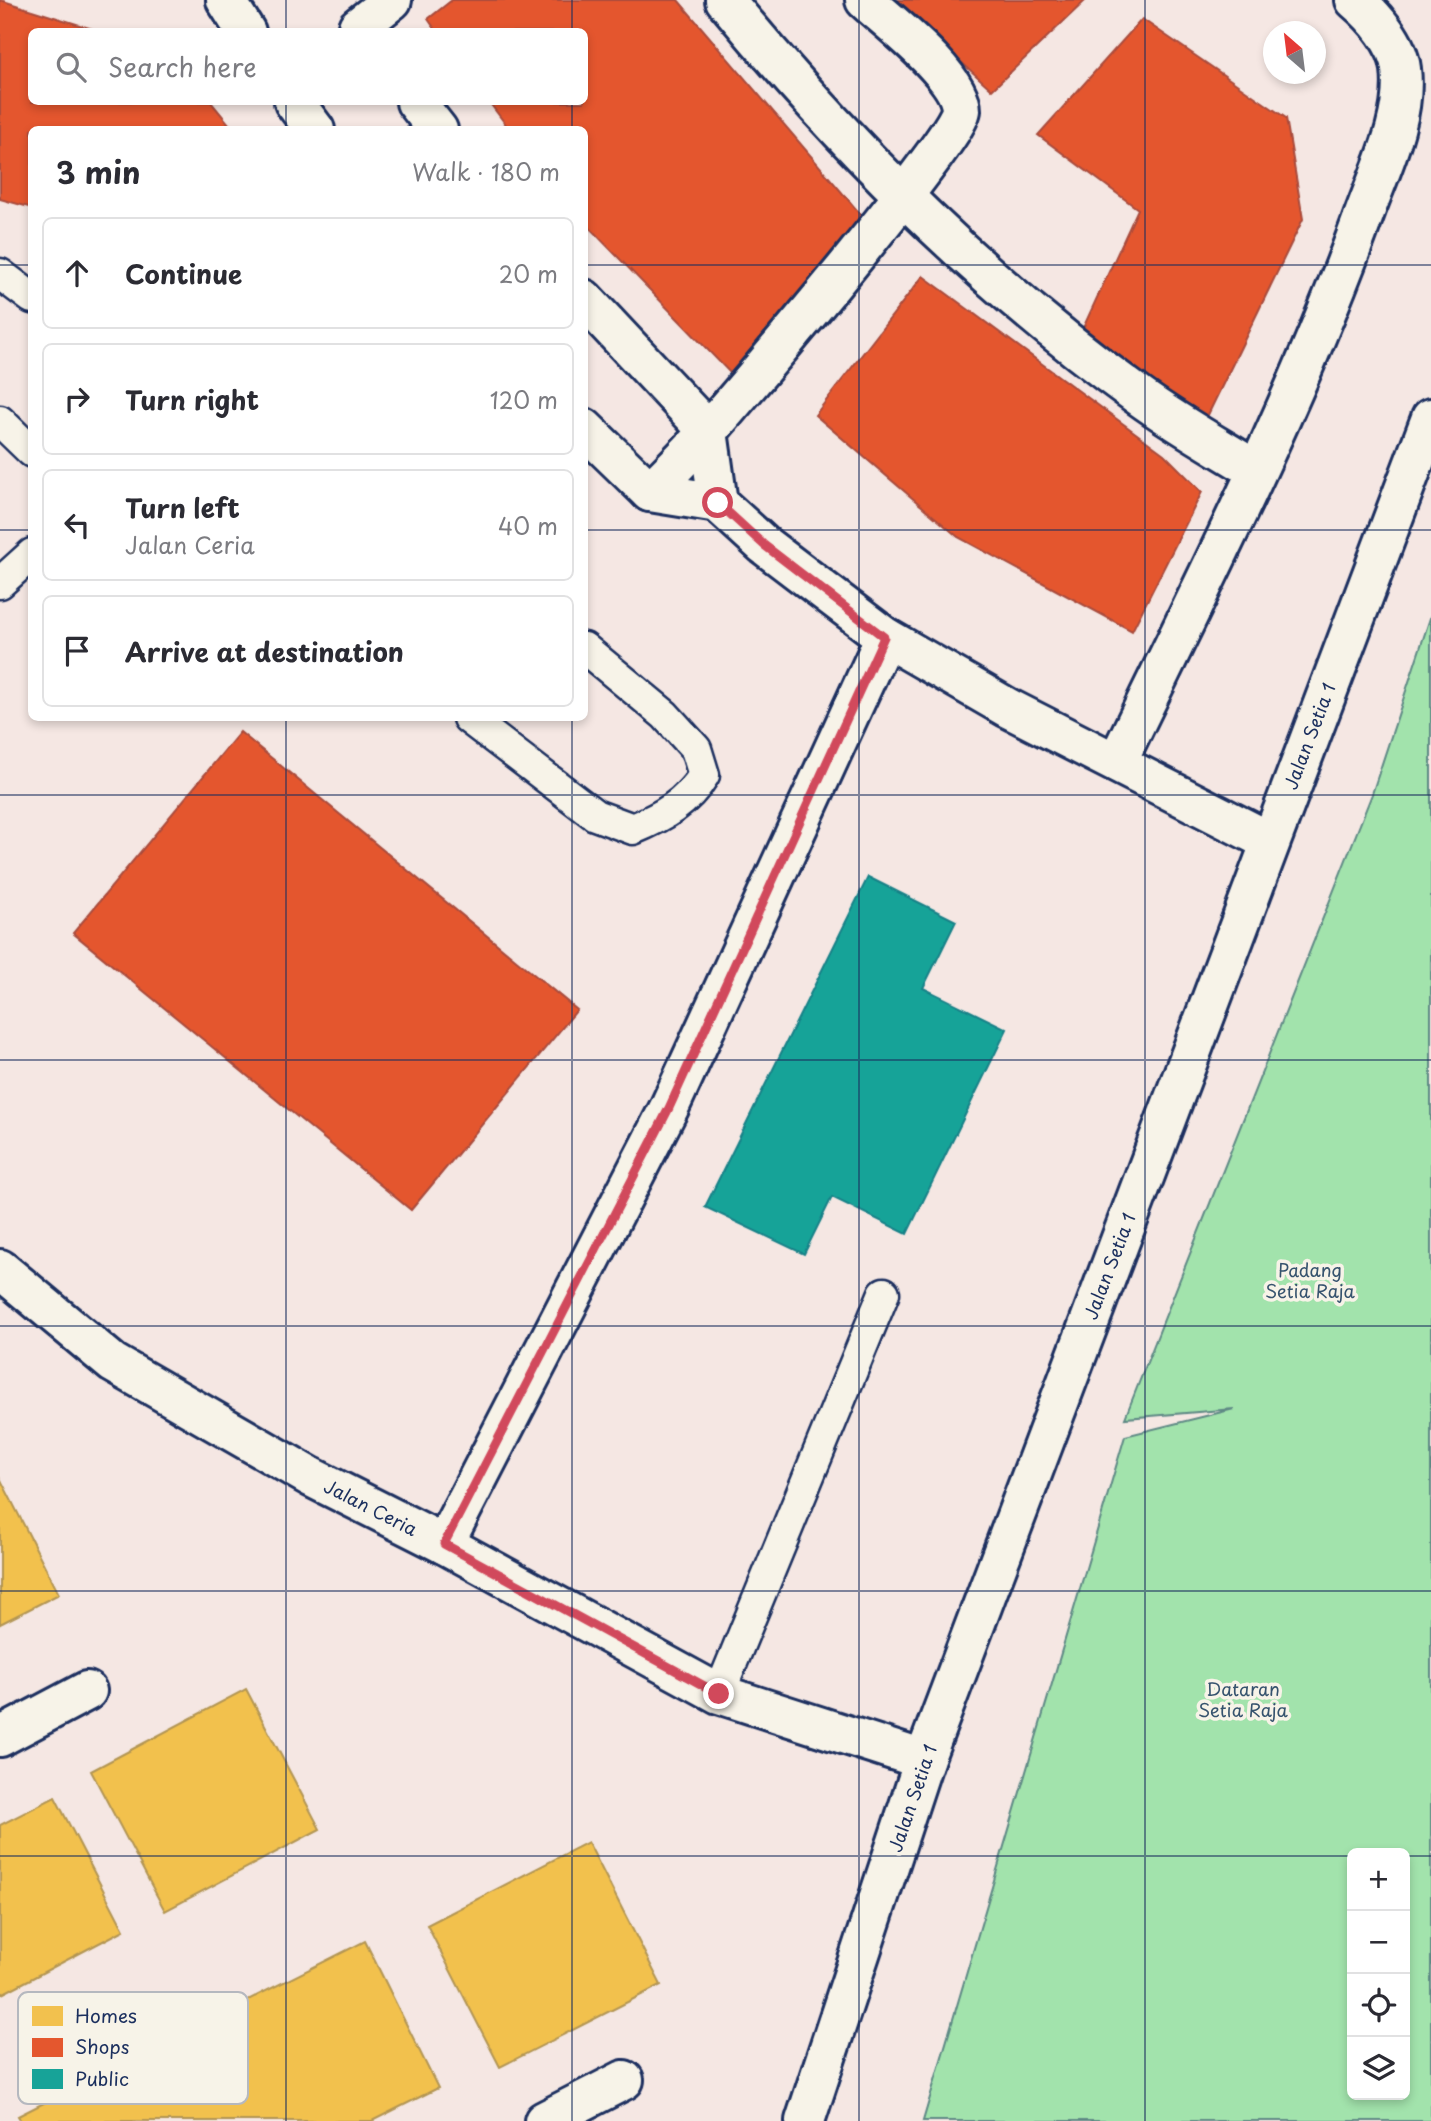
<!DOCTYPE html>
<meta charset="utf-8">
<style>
body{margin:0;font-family:"Playpen Sans",sans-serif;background:#f7f7f7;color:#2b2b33}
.controls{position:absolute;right:21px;bottom:21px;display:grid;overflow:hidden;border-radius:10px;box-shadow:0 4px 10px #0003}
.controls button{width:63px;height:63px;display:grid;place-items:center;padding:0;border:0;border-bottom:2px solid #e1e1e2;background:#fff;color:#2b2b33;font:35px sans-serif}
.compass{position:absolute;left:1263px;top:21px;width:63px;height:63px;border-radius:50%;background:#fff;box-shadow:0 4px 10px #0003;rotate:332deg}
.stop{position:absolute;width:21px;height:21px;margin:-16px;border:5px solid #d1495b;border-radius:50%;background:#fff}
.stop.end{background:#d1495b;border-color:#fff;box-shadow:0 2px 7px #0008}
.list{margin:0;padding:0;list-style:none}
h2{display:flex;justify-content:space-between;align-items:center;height:91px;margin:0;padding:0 28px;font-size:30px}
h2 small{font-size:23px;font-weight:400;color:#7c7c81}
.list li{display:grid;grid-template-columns:46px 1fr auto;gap:21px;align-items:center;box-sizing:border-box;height:112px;margin:0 14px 14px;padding:0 14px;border:2px solid #e1e1e2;border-radius:10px}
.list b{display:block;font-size:26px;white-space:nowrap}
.list p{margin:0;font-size:23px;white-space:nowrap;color:#7c7c81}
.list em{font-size:23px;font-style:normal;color:#7c7c81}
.icon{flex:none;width:38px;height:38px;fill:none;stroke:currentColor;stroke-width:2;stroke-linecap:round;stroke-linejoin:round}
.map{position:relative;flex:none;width:1431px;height:2121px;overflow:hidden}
.search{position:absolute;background:#fff;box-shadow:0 4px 10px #0003;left:28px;top:28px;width:560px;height:77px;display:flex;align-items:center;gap:18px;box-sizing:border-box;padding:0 24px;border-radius:10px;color:#7c7c81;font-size:26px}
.panel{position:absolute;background:#fff;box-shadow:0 4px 10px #0003;left:28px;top:126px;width:560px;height:595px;border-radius:10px}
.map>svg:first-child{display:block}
.green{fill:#a2e3ac;stroke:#5e8985;stroke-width:2;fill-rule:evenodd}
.homes{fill:#f2c14e;stroke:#b29553;stroke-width:2}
.shops{fill:#e4572e;stroke:#a84b3c;stroke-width:2}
.public{fill:#17a398;stroke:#188087;stroke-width:2}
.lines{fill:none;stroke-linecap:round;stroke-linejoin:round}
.service-casing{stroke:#1b2f5e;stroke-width:35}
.minor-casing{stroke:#1b2f5e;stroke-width:44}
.service{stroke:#f7f3e8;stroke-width:30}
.minor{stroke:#f7f3e8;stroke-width:38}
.route{stroke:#d1495b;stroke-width:9}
.grid{fill:none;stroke:#1b2f5e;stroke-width:2;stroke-opacity:0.55}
.labels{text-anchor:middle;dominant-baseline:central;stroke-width:7;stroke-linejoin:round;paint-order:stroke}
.street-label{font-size:18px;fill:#1b2f5e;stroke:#f7f3e8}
.park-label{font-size:18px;fill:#36536e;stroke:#f7f3e8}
.key{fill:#f7f3e8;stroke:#b5b8bf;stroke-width:2}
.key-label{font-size:19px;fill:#1b2f5e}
</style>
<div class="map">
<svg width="1431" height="2121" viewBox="0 0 1431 2121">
<rect width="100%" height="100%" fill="#f5e7e3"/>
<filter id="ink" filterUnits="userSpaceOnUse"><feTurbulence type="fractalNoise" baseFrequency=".0143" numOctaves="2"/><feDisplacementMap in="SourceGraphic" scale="14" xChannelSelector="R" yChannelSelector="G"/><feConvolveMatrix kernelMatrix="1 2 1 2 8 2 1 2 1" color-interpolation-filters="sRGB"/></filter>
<g filter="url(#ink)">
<path class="green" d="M1431 615V2121H923L1125 1436 1234 1409 1125 1418 1372 794ZM1352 1853H1405V2095H1352Z"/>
<g class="homes">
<polygon points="0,1478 59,1594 0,1624"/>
<polygon points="246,1689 320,1829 165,1911 91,1771"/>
<polygon points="55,1797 124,1930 0,1995 0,1825"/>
<polygon points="588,1842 661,1985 500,2067 427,1925"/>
<polygon points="365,1941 438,2088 372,2121 21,2121 18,2116"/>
</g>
<g class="shops">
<polygon points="0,0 102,32 32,32 32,102 211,102 234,130 32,130 32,208 0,199"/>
<polygon points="452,0 678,0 868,223 735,378 584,222 584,130 510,130 489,102 584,102 584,32 437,32 428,19"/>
<polygon points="893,0 1086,0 992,90"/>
<polygon points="1142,19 1286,118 1303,219 1205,421 1077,341 1138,209 1038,135"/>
<polygon points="923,276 1164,454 1202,492 1132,631 958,537 815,415"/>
<polygon points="240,732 577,1010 411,1210 73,933"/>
</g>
<polygon class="public" points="868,877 956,921 923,988 1007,1029 907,1234 832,1197 804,1254 705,1207"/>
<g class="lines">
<defs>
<g id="service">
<polyline points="0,274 32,298"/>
<polyline points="0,421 32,452"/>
<polyline points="0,583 32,554"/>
<path d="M468 718 595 815 633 829C662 817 687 803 704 775L696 749 665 715 584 648"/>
<polyline points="719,1694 884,1293"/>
</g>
<g id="minor">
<polyline points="226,0 246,32"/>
<path d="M725 0C846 147 985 285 1139 396 1176 423 1217 446 1256 470"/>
<polyline points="358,27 392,0"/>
<polyline points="294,102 315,130"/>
<polyline points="416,102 438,130"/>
<polyline points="584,299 708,431 718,503"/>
<polyline points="584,428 650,492 718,503 764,545 885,637 1008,708 1269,841"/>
<path d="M650 492C670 471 691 451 709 430 742 393 960 137 961 110 961 76 889 22 865 0"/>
<path d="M1117 762C1204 582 1297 401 1365 212 1381 168 1407 117 1401 69 1398 43 1374 16 1355 0"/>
<polyline points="0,1269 113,1363 311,1477 444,1544 719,1694 924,1760"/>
<polyline points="444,1544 669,1108 885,637"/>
<polyline points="0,1737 87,1691"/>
<polyline points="544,2121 624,2080"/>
<polyline points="805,2121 924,1760 1431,418"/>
</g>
</defs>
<use href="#service" class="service-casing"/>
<use href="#minor" class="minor-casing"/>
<use href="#service" class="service"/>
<use href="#minor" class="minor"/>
</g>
</g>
<g class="lines" filter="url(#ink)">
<polyline class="route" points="718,503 764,545 884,637 669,1108 444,1544 719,1694"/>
</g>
<path class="grid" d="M286 0V32M572 0V32M859 0V2121M1145 0V2121M286 102V130M572 102V130M0 265H32M584 265H1431M0 530H32M584 530H1431M286 718V2121M572 718V2121M0 795H1431M0 1060H1431M0 1326H1431M0 1591H1431M0 1856H1352M1405 1856H1431"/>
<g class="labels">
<g class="street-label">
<text transform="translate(1309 736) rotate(-69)">Jalan Setia 1</text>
<text transform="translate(1109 1266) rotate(-69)">Jalan Setia 1</text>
<text transform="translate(371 1507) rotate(27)">Jalan Ceria</text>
<text transform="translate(912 1798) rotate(-71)">Jalan Setia 1</text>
</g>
<g class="park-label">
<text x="1310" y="1269">Padang<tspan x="1310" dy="21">Setia Raja</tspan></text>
<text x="1243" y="1688">Dataran<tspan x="1243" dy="21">Setia Raja</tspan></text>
</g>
</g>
<rect x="18" y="1992" width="230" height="112" rx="10" class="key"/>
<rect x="32" y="2006" width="31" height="20" fill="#f2c14e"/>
<rect x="32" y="2038" width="31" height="19" fill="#e4572e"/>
<rect x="32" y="2069" width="31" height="20" fill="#17a398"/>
<g class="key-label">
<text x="75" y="2023">Homes</text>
<text x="75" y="2054">Shops</text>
<text x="75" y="2086">Public</text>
</g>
</svg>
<div class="controls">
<button>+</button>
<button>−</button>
<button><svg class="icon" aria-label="locate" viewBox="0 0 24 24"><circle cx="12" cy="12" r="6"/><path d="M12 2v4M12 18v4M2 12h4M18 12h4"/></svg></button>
<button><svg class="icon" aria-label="layers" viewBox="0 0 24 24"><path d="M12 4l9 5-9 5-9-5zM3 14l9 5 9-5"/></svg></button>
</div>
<svg class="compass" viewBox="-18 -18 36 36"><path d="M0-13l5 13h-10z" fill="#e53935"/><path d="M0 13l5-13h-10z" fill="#7c7c81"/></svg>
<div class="stop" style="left:718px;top:503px"></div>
<div class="stop end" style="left:719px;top:1694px"></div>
<div class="search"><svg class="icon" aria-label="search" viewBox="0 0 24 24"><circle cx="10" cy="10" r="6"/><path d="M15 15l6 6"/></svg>Search here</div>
<section class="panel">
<h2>3 min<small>Walk · 180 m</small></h2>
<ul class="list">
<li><svg class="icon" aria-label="ahead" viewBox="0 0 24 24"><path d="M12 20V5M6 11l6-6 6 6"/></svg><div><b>Continue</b></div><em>20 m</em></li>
<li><svg class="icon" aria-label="right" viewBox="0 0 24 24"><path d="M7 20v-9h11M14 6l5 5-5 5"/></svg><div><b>Turn right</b></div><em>120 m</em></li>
<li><svg class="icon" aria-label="left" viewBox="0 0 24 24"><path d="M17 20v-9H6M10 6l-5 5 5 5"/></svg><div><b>Turn left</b><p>Jalan Ceria</p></div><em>40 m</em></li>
<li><svg class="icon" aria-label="arrive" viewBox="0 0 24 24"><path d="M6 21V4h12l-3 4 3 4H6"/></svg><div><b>Arrive at destination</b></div></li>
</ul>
</section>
</div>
